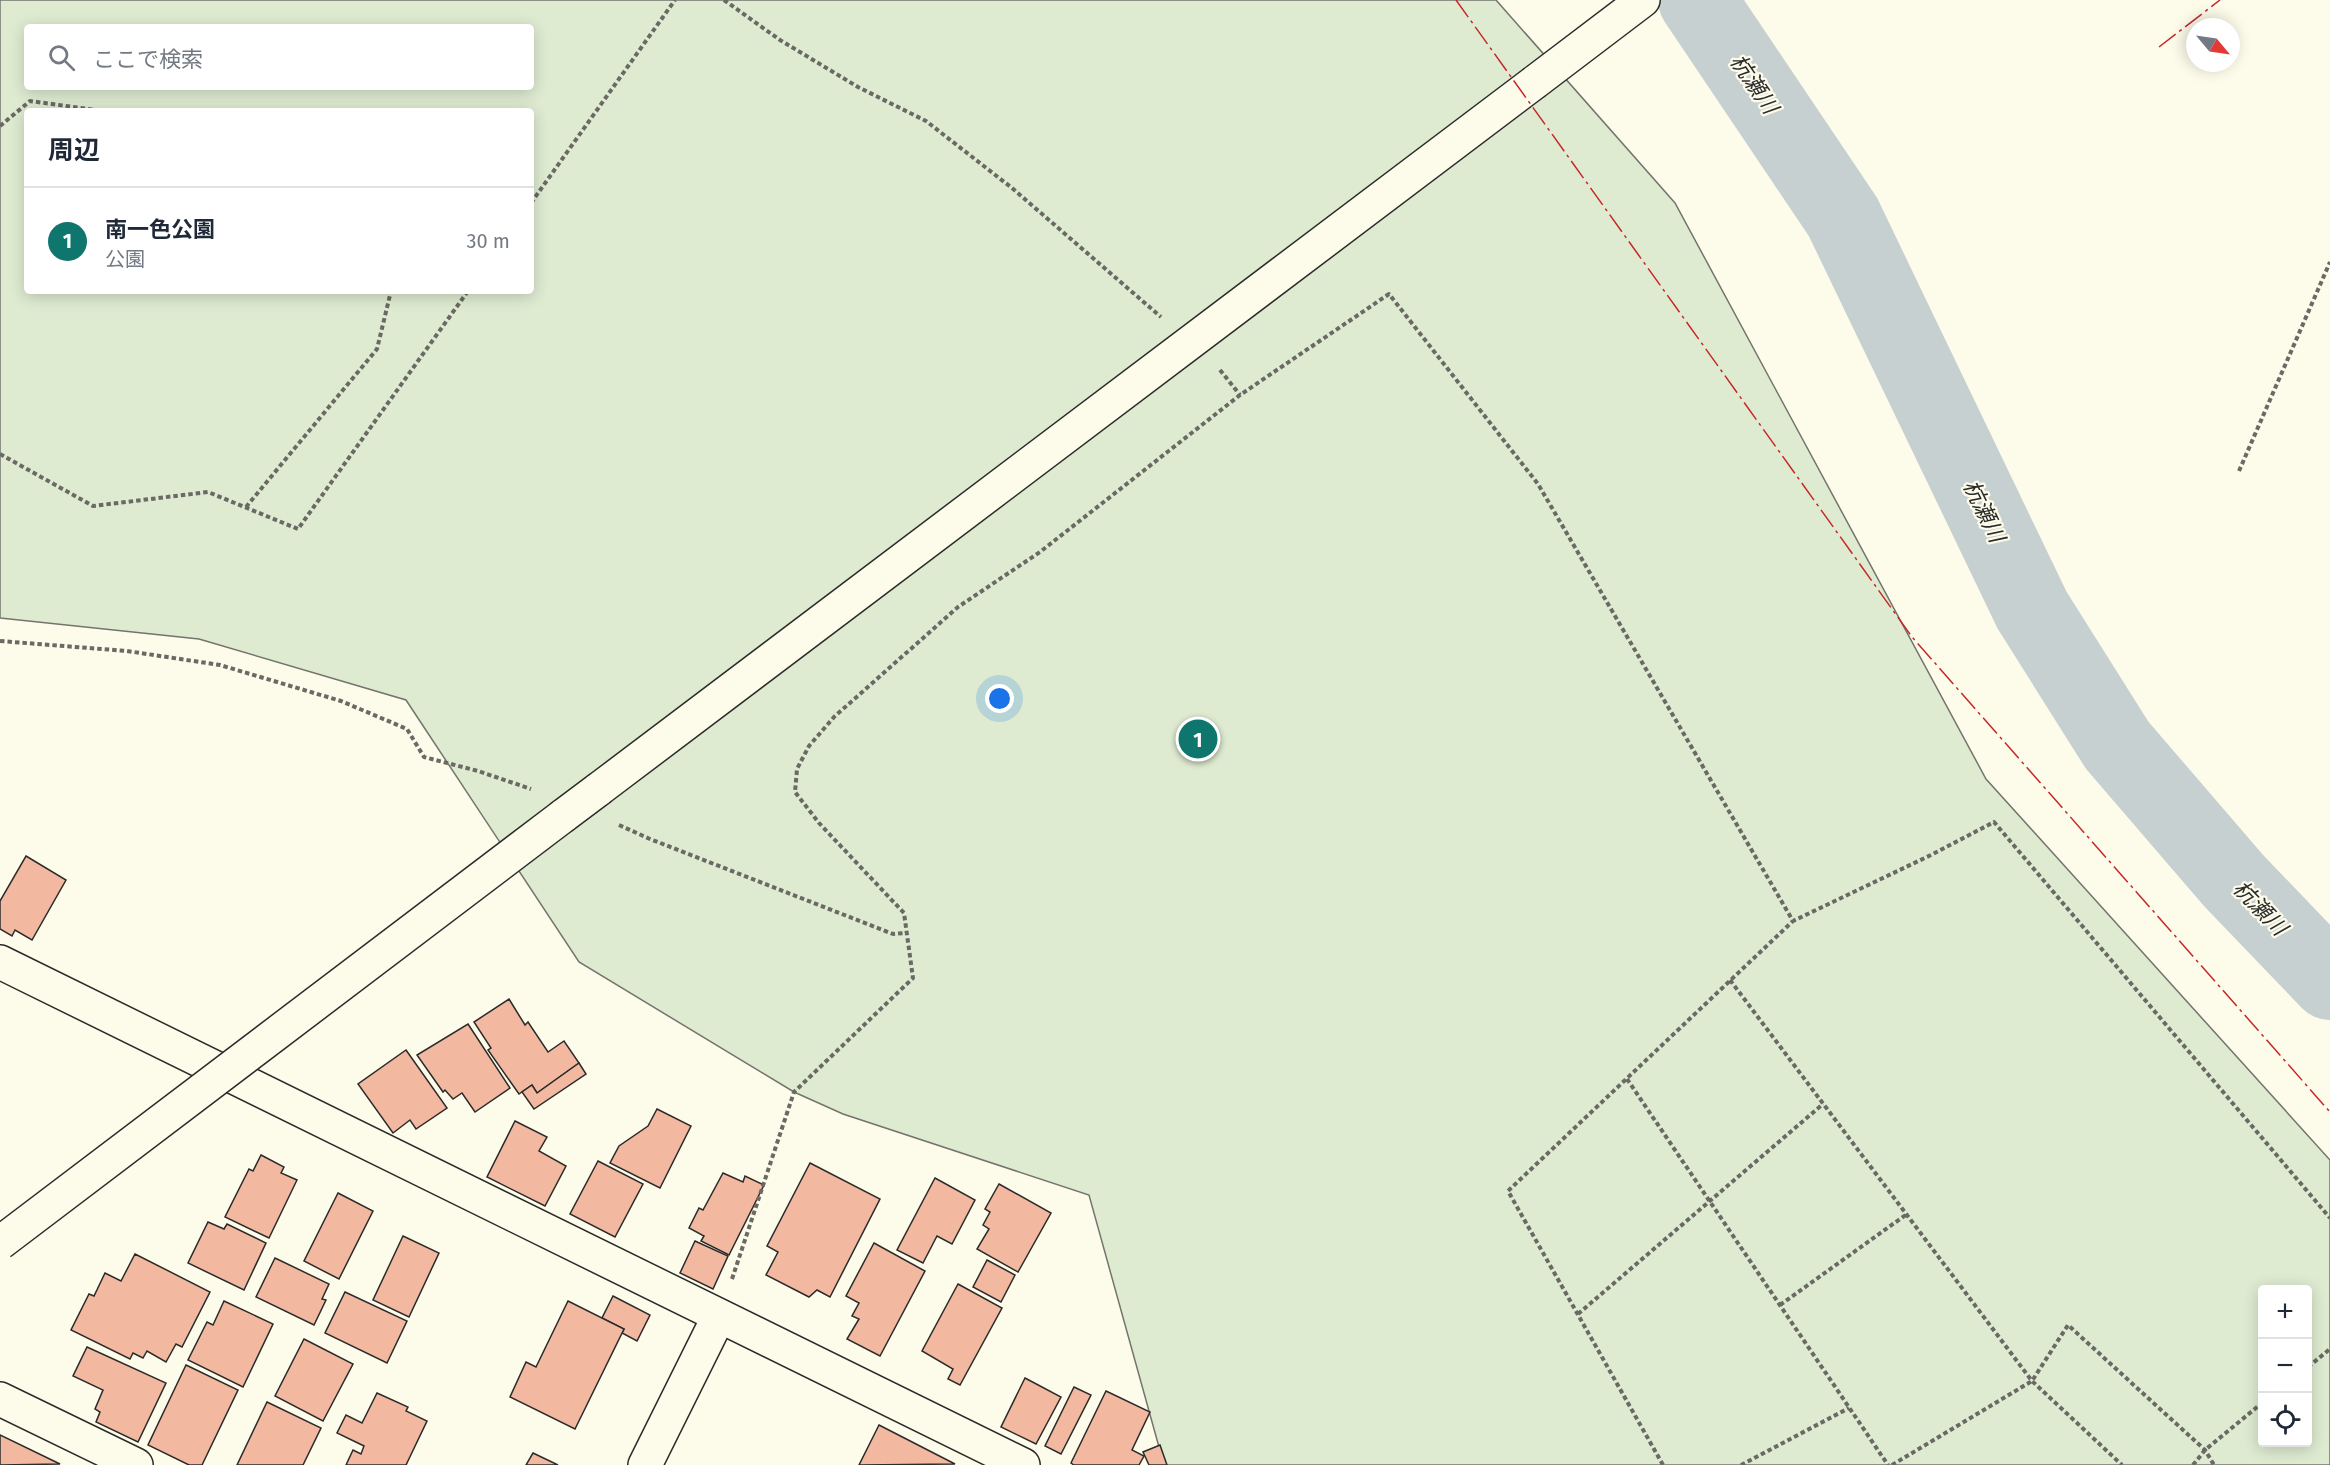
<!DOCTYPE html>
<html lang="ja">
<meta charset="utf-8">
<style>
body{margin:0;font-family:"Fira Sans","Noto Sans JP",sans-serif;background:#f2f2f3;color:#1f2937}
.controls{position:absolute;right:18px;bottom:18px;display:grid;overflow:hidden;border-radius:6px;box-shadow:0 3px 15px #0003}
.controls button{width:54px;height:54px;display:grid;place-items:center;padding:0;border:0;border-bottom:2px solid #e0e1e3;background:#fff;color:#1f2937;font:30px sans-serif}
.compass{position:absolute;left:2186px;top:18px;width:54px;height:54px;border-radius:50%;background:#fff;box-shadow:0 3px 15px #0003;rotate:119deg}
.you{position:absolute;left:1000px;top:699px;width:21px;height:21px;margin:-15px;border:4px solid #fff;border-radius:50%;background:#1a73e8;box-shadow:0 0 0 9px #1a73e833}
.badge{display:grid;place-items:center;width:39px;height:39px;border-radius:50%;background:#0f766e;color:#fff;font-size:20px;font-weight:700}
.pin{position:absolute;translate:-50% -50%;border:3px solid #fff;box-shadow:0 2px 6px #0006}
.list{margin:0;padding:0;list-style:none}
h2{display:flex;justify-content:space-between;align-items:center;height:78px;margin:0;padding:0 24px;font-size:26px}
h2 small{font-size:20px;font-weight:400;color:#747a83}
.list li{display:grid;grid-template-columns:39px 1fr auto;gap:18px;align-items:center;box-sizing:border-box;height:108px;padding:0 24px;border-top:2px solid #e0e1e3}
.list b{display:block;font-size:22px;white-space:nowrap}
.list p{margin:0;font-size:20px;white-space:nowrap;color:#747a83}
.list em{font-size:20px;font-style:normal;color:#747a83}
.icon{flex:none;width:33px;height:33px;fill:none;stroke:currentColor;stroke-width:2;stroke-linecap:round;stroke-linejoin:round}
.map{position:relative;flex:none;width:2330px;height:1465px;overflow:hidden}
.search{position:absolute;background:#fff;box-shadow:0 3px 15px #0003;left:24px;top:24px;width:510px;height:66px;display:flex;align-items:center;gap:15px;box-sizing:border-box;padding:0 21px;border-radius:6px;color:#747a83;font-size:22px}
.panel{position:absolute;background:#fff;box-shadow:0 3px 15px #0003;left:24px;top:108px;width:510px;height:186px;border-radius:6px}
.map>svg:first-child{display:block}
.green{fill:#deebd1;stroke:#74746e;stroke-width:1.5;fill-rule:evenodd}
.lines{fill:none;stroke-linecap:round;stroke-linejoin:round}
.river{stroke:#c7d0d0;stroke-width:78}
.building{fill:#f2b8a0;stroke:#2b2b2b;stroke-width:1.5}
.street-casing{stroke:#2b2b2b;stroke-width:36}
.secondary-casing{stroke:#2b2b2b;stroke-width:36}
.path{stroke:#6a6964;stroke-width:4;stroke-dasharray:4.5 3;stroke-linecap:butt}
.street{stroke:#fdfbea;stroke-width:33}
.secondary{stroke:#fdfbea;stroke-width:33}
.secondary-bridge-casing{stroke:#2b2b2b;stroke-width:36;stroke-linecap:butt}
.secondary-bridge{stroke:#fdfbea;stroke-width:33}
.power{stroke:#c62828;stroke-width:1.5;stroke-dasharray:21 4.5 3 4.5;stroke-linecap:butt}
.labels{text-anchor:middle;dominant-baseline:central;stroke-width:4.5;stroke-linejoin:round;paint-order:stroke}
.water-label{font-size:22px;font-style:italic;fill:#2b2b2b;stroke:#fdfbea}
</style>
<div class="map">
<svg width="2330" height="1465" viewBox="0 0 2330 1465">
<rect width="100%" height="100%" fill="#fdfbea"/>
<path class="green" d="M0 0H1496L1675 203 1986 779 2330 1160V1465H1164L1089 1195 843 1114 794 1092 579 962 406 700 199 639 0 618ZM27 27H531V87H27ZM27 111H531V291H27ZM2262 1290H2308V1442H2262Z"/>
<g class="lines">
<polyline class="river" points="1697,0 1843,217 2032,610 2117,745 2234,881 2330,981"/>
</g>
<g class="building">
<polygon points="26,856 66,880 32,940 15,930 12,936 0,929 0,901"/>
<polygon points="509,999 525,1025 528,1022 548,1052 564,1041 579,1063 537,1093 532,1085 519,1094 488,1050 491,1048 474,1022"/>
<polygon points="468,1024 510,1088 475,1112 462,1093 453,1099 445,1090 443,1092 417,1055"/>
<polygon points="406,1050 447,1108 416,1129 410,1120 393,1133 358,1084"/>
<polygon points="579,1063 586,1074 534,1109 522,1092 532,1085 537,1093"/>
<polygon points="657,1109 691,1126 660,1188 610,1163 619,1146 648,1126"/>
<polygon points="515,1121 547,1137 539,1151 566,1166 545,1206 487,1177"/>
<polygon points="261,1155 284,1167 281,1173 297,1180 269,1238 225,1217 249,1169 253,1171"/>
<polygon points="598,1161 643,1184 615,1237 570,1214"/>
<polygon points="810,1163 880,1199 830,1297 817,1290 809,1297 766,1275 778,1252 767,1246"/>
<polygon points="723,1173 743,1182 745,1176 764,1185 729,1255 701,1241 704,1236 689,1228 699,1208 703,1210"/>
<polygon points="935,1178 975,1200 952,1244 937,1236 923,1263 897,1250"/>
<polygon points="999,1184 1051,1213 1018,1272 977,1249 989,1229 983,1225 990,1212 985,1209"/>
<polygon points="338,1193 373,1211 339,1279 304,1261"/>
<polygon points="208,1222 224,1229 227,1224 266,1243 244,1290 188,1263"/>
<polygon points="403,1236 439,1253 409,1317 373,1300"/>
<polygon points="695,1241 728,1256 713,1289 680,1273"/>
<polygon points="874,1243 925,1271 880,1356 847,1339 859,1319 852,1316 859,1303 846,1296"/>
<polygon points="135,1254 210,1292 182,1347 176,1344 166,1362 147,1351 143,1358 133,1353 130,1359 71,1330 89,1294 94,1296 105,1273 121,1281"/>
<polygon points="275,1258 329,1284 322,1299 326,1300 314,1325 256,1297"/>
<polygon points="987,1260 1015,1275 1001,1302 973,1287"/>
<polygon points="958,1284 1002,1308 960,1385 948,1379 953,1369 922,1351"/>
<polygon points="345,1292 407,1321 387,1363 325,1333"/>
<polygon points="613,1296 650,1315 637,1341 622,1333 624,1329 602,1318"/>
<polygon points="224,1301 273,1324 243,1387 188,1360 207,1322 213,1325"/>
<polygon points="568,1301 624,1329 575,1429 510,1397 526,1362 536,1367"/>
<polygon points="304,1339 353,1364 323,1421 275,1396"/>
<polygon points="87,1347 166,1383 138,1442 96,1422 100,1412 95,1409 103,1390 73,1376"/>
<polygon points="186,1365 238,1390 202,1465 189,1465 148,1445"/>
<polygon points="1025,1378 1061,1397 1036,1444 1001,1427"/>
<polygon points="1074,1387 1091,1395 1061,1454 1045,1446"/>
<polygon points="1106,1391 1150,1412 1132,1450 1144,1456 1139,1465 1074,1465 1071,1463"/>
<polygon points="377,1393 408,1407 406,1411 427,1421 406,1465 346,1465 353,1450 361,1454 364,1446 337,1433 346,1415 362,1423"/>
<polygon points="267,1402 321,1428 303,1465 237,1465"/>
<polygon points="879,1425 955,1464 859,1465"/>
<polygon points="0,1435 60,1464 0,1465"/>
<polygon points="1160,1445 1167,1465 1149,1465 1143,1452"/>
<polygon points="533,1453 558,1465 526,1465"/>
</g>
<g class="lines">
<defs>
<g id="street">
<polyline points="0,962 1023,1465"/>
<polyline points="0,1399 136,1465"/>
<polyline points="645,1465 719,1316"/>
</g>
<g id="secondary">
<polyline points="1535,82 1643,0"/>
<polyline points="563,816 599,789"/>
</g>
</defs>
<use href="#street" class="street-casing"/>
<use href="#secondary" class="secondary-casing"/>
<g class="path">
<polyline points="724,0 780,40 858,87 926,121 1012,188 1161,317"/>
<polyline points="0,126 30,101 103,111"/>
<polyline points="531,203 675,0"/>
<polyline points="1220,370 1240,395"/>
<polyline points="0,454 93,506 208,492 298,529 468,291"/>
<polyline points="2239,471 2330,262"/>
<polyline points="246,507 377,349 391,291"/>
<polyline points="0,641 127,651 220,665 341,701 407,729 424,757 478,771 531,789"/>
<polyline points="619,825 650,839 893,934 906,933"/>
<polyline points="1730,980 2032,1381 2122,1465"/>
<polyline points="1627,1079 1888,1465"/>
<polyline points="732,1279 794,1092 913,978 904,913 819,823 795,792 797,769 809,746 834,717 958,607 1040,552 1240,395 1389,294 1538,484 1793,921 1931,855 1994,822 2330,1218"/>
<polyline points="1780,1305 1907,1214"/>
<polyline points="1578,1314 1823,1104"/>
<polyline points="2308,1367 2330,1349"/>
<polyline points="1663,1465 1508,1191 1793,921"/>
<polyline points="1741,1465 1849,1408"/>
<polyline points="1892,1465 2032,1381 2068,1325 2205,1450 2214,1465"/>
<polyline points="2193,1465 2205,1450 2262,1403"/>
</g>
<use href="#street" class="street"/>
<use href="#secondary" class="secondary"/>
<defs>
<g id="secondary-bridge">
<polyline points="599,789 1535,82"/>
<polyline points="0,1243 563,816"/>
</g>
</defs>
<use href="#secondary-bridge" class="secondary-bridge-casing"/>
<use href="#secondary-bridge" class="secondary-bridge"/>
<g class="power">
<polyline points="1456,0 1912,637 2330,1112"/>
<polyline points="2159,47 2220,0"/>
</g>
</g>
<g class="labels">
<g class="water-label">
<text transform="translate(1754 84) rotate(56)">杭瀬川</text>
<text transform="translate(1984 511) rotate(64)">杭瀬川</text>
<text transform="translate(2260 908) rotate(46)">杭瀬川</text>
</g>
</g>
</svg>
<div class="controls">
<button>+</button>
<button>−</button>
<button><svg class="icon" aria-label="locate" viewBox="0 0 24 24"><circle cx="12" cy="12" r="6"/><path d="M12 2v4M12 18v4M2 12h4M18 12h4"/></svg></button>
</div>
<svg class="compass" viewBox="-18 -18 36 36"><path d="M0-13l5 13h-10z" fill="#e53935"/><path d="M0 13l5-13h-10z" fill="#747a83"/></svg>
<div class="you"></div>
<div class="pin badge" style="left:1198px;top:739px">1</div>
<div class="search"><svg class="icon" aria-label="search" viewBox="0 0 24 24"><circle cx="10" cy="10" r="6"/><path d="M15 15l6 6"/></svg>ここで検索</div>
<section class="panel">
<h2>周辺<small></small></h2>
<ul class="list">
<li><span class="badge">1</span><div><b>南一色公園</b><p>公園</p></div><em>30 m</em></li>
</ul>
</section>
</div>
